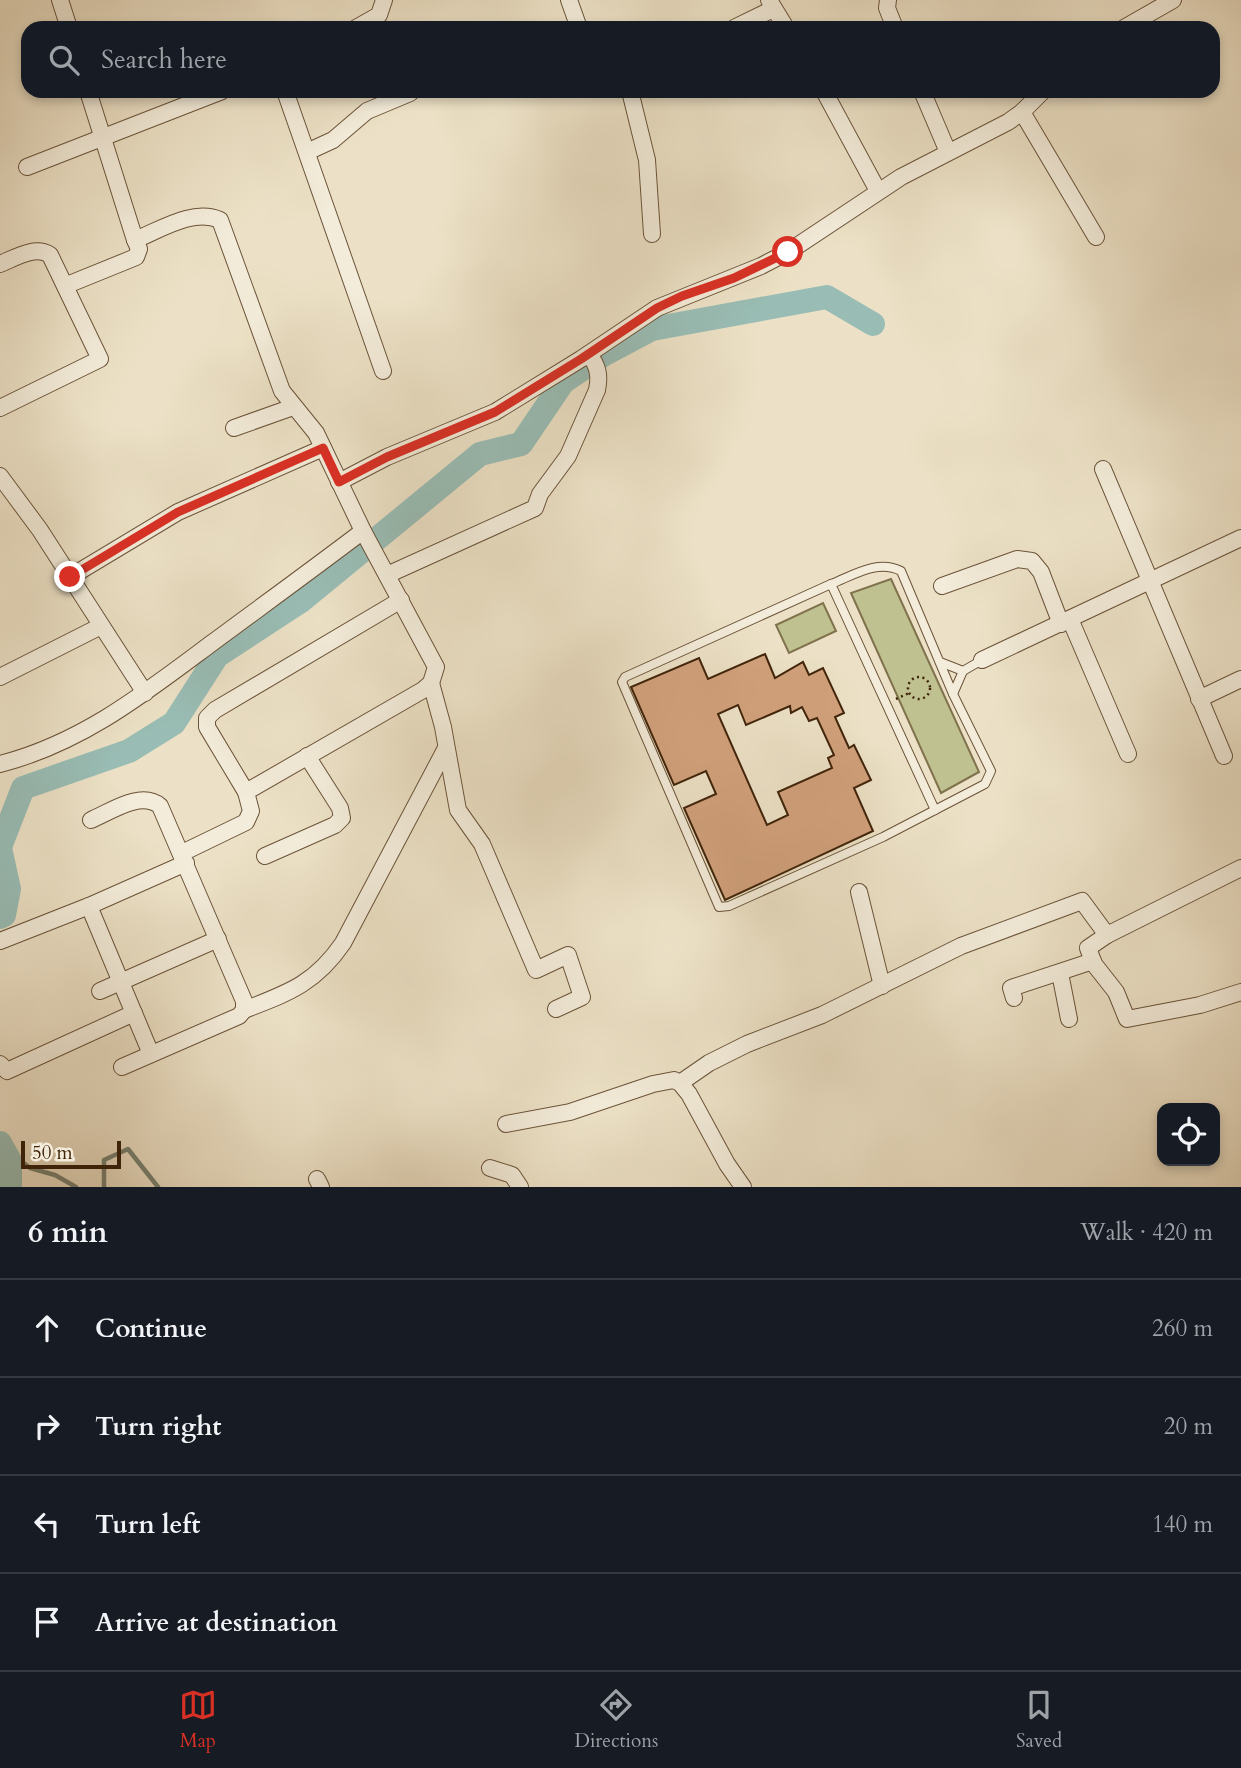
<!DOCTYPE html>
<meta charset="utf-8">
<style>
body{margin:0;font-family:Cardo,serif;background:#242831;color:#f1f3f6}
.controls{position:absolute;right:21px;bottom:21px;display:grid;overflow:hidden;border-radius:14px;box-shadow:0 4px 10px #0003}
.controls button{width:63px;height:63px;display:grid;place-items:center;padding:0;border:0;border-bottom:2px solid #363941;background:#171b24;color:#f1f3f6;font:35px sans-serif}
.scale{position:absolute;left:21px;bottom:18px;width:100px;box-sizing:border-box;padding-left:7px;border:4px solid #40240a;border-top:0;font-size:19px;line-height:24px;white-space:nowrap;color:#40240a;-webkit-text-stroke:5px #f3ecda;paint-order:stroke}
.stop{position:absolute;width:21px;height:21px;margin:-16px;border:5px solid #d93025;border-radius:50%;background:#fff}
.stop.end{background:#d93025;border-color:#fff;box-shadow:0 2px 7px #0008}
.list{margin:0;padding:0;list-style:none}
h2{display:flex;justify-content:space-between;align-items:center;height:91px;margin:0;padding:0 28px;font-size:30px}
h2 small{font-size:23px;font-weight:400;color:#9ea1a6}
.list li{display:grid;grid-template-columns:46px 1fr auto;gap:21px;align-items:center;box-sizing:border-box;height:98px;padding:0 28px;border-top:2px solid #363941}
.list b{display:block;font-size:26px;white-space:nowrap}
.list em{font-size:23px;font-style:normal;color:#9ea1a6}
.icon{flex:none;width:38px;height:38px;fill:none;stroke:currentColor;stroke-width:2;stroke-linecap:round;stroke-linejoin:round}
.map{position:relative;flex:none;width:1241px;height:1187px;overflow:hidden}
.search{position:absolute;background:#171b24;box-shadow:0 4px 10px #0003;left:21px;right:21px;top:21px;height:77px;display:flex;align-items:center;gap:18px;box-sizing:border-box;padding:0 24px;border-radius:21px;color:#9ea1a6;font-size:26px}
.sheet{height:483px;background:#171b24}
nav{display:flex;justify-content:space-around;align-items:center;box-sizing:border-box;height:98px;border-top:2px solid #363941;background:#171b24;font-size:19px;color:#9ea1a6}
nav a{display:grid;justify-items:center;gap:4px}
nav .on{color:#d93025}
.map>svg:first-child{display:block}
.green{fill:#bfc190;stroke:#80724d;stroke-width:2}
.lines{fill:none;stroke-linecap:round;stroke-linejoin:round}
.stream{stroke:#758071;stroke-width:4.5}
.river{stroke:#99bdb5;stroke-width:24}
.building{fill:#d1a17c;stroke:#40240a;stroke-width:2;fill-rule:evenodd}
.lane-casing{stroke:#6b5339;stroke-width:10}
.street-casing{stroke:#6b5339;stroke-width:18}
.path{stroke:#40240a;stroke-width:2.5;stroke-dasharray:2 3.5;stroke-linecap:butt}
.lane{stroke:#f3ecda;stroke-width:8}
.street{stroke:#f3ecda;stroke-width:16}
.route{stroke:#d93025;stroke-width:9}
</style>
<div class="map">
<svg width="1241" height="1187" viewBox="0 0 1241 1187">
<rect width="100%" height="100%" fill="#ece1c6"/>
<filter id="stains"><feTurbulence type="fractalNoise" baseFrequency=".00286" numOctaves="4"/><feColorMatrix values="0 0 0 0 .2 0 0 0 0 .09 0 0 0 0 .02 0 0 0 .5 -.17"/></filter>
<radialGradient id="worn" r=".72"><stop offset=".6" stop-color="#630" stop-opacity="0"/><stop offset="1" stop-color="#630" stop-opacity=".3"/></radialGradient>
<g class="green">
<polygon points="891,579 979,772 941,793 851,593"/>
<polygon points="823,603 836,631 789,653 776,625"/>
</g>
<g class="lines">
<g class="stream">
<polyline points="2,1146 30,1168 55,1175 76,1187"/>
<polyline points="104,1187 104,1160 128,1149 158,1187"/>
</g>
<g class="river">
<polyline points="0,847 23,788 129,751 174,723 217,656 301,601 480,454 521,444 563,382 603,355 652,329 827,297 873,324"/>
<polyline points="0,848 9,889 4,915 0,917"/>
<polyline points="0,1143 10,1161 10,1187"/>
</g>
</g>
<path class="building" d="M765 654 775 678 803 662 809 675 823 668 844 713 835 717 849 748 854 745 871 780 854 788 873 831 725 900 684 808 716 794 706 771 674 785 631 687 699 658 708 679ZM738 705 746 725 790 706 791 713 802 707 809 721 817 718 834 755 828 758 832 768 778 792 788 815 767 825 718 714Z"/>
<g class="lines">
<defs>
<g id="lane">
<polyline points="831,584 625,677 622,682 719,907 729,906 883,837 985,784 991,771 953,694 963,671 982,660"/>
<polyline points="940,662 963,671"/>
<path d="M935 810 831 584C854 575 878 559 901 571L953 694"/>
</g>
<g id="street">
<polyline points="60,0 69,28"/>
<polyline points="569,0 579,28"/>
<polyline points="769,0 786,28"/>
<polyline points="888,0 887,8 895,28"/>
<polyline points="356,28 379,15 384,0"/>
<polyline points="734,28 773,9"/>
<polyline points="1124,28 1173,0"/>
<path d="M88 91 135 240C160 230 193 208 220 220L282 391 316 433 363 531 436 667 431 683 423 690 246 792 251 811 246 822 182 853"/>
<polyline points="285,91 383,371"/>
<polyline points="630,91 647,160 652,234"/>
<polyline points="824,91 878,191"/>
<polyline points="922,91 948,152"/>
<polyline points="1022,112 1096,237"/>
<polyline points="307,152 333,140 367,111 410,93"/>
<polyline points="27,167 222,91"/>
<path d="M0 264C15 258 35 245 50 255L100 359 0 408"/>
<polyline points="67,285 136,257 139,249 135,240"/>
<polyline points="234,428 293,407"/>
<polyline points="1103,469 1224,756"/>
<polyline points="0,476 40,530 145,693"/>
<polyline points="339,482 387,457 495,412 581,359 657,308 761,266 788,252 901,177 1008,122 1022,112 1043,91"/>
<path d="M387 575 535 508 540 494 568 456 597 390C600 376 598 366 589 354"/>
<polyline points="70,577 178,512 323,448"/>
<polyline points="942,586 1017,559 1032,561 1041,572 1061,624"/>
<polyline points="1070,619 1128,754"/>
<polyline points="982,660 1241,538"/>
<polyline points="0,677 101,626"/>
<polyline points="431,683 443,727 458,810 482,844 536,970 568,955 582,997 556,1009"/>
<polyline points="1199,699 1241,679"/>
<path d="M0 764C82 743 145 693 212 643 262 606 313 569 363 531"/>
<polyline points="246,792 207,727 207,718 215,710 401,600"/>
<path d="M91 820C110 812 141 790 160 806L244 1001V1010L239 1016 122 1067"/>
<polyline points="265,856 335,825 342,818 340,808 307,756"/>
<polyline points="1241,868 1107,935 1088,948 1094,964 1116,992 1127,1019 1200,1005 1241,992"/>
<polyline points="859,892 882,986"/>
<polyline points="89,906 151,1054"/>
<polyline points="0,941 89,906 186,863"/>
<polyline points="1060,973 1069,1019"/>
<polyline points="100,991 218,939"/>
<polyline points="1014,998 1011,988 1093,961"/>
<path d="M244 1010C288 993 315 984 343 943L446 748"/>
<polyline points="0,1064 7,1071 134,1013"/>
<polyline points="680,1083 709,1063 747,1044 822,1015 961,946 1082,901 1107,935"/>
<polyline points="506,1124 570,1112 653,1084 674,1080 680,1083 689,1094 727,1164 743,1187"/>
<polyline points="490,1168 512,1175 520,1187"/>
<polyline points="317,1179 321,1187"/>
</g>
</defs>
<use href="#lane" class="lane-casing"/>
<use href="#street" class="street-casing"/>
<g class="path">
<circle cx="919" cy="688" r="11"/>
<polyline points="896,699 909,693"/>
</g>
<use href="#lane" class="lane"/>
<use href="#street" class="street"/>
</g>
<g class="lines">
<polyline class="route" points="70,577 178,512 323,448 339,482 387,457 495,412 581,359 657,308 682,296 734,278 788,252"/>
</g>
<rect width="100%" height="100%" filter="url(#stains)"/>
<rect width="100%" height="100%" fill="url(#worn)"/>
</svg>
<div class="controls">
<button><svg class="icon" aria-label="locate" viewBox="0 0 24 24"><circle cx="12" cy="12" r="6"/><path d="M12 2v4M12 18v4M2 12h4M18 12h4"/></svg></button>
</div>
<div class="scale">50 m</div>
<div class="stop" style="left:788px;top:252px"></div>
<div class="stop end" style="left:70px;top:577px"></div>
<div class="search"><svg class="icon" aria-label="search" viewBox="0 0 24 24"><circle cx="10" cy="10" r="6"/><path d="M15 15l6 6"/></svg>Search here</div>
</div>
<section class="sheet">
<h2>6 min<small>Walk · 420 m</small></h2>
<ul class="list">
<li><svg class="icon" aria-label="ahead" viewBox="0 0 24 24"><path d="M12 20V5M6 11l6-6 6 6"/></svg><div><b>Continue</b></div><em>260 m</em></li>
<li><svg class="icon" aria-label="right" viewBox="0 0 24 24"><path d="M7 20v-9h11M14 6l5 5-5 5"/></svg><div><b>Turn right</b></div><em>20 m</em></li>
<li><svg class="icon" aria-label="left" viewBox="0 0 24 24"><path d="M17 20v-9H6M10 6l-5 5 5 5"/></svg><div><b>Turn left</b></div><em>140 m</em></li>
<li><svg class="icon" aria-label="arrive" viewBox="0 0 24 24"><path d="M6 21V4h12l-3 4 3 4H6"/></svg><div><b>Arrive at destination</b></div></li>
</ul>
</section>
<nav>
<a class="on"><svg class="icon" aria-label="map" viewBox="0 0 24 24"><path d="M3 6l6-2 6 2 6-2v14l-6 2-6-2-6 2zM9 4v14M15 6v14"/></svg>Map</a>
<a><svg class="icon" aria-label="directions" viewBox="0 0 24 24"><path d="M12 3l9 9-9 9-9-9zM9 14v-3h6M13 9l2 2-2 2"/></svg>Directions</a>
<a><svg class="icon" aria-label="saved" viewBox="0 0 24 24"><path d="M7 4h10v16l-5-4-5 4z"/></svg>Saved</a>
</nav>
